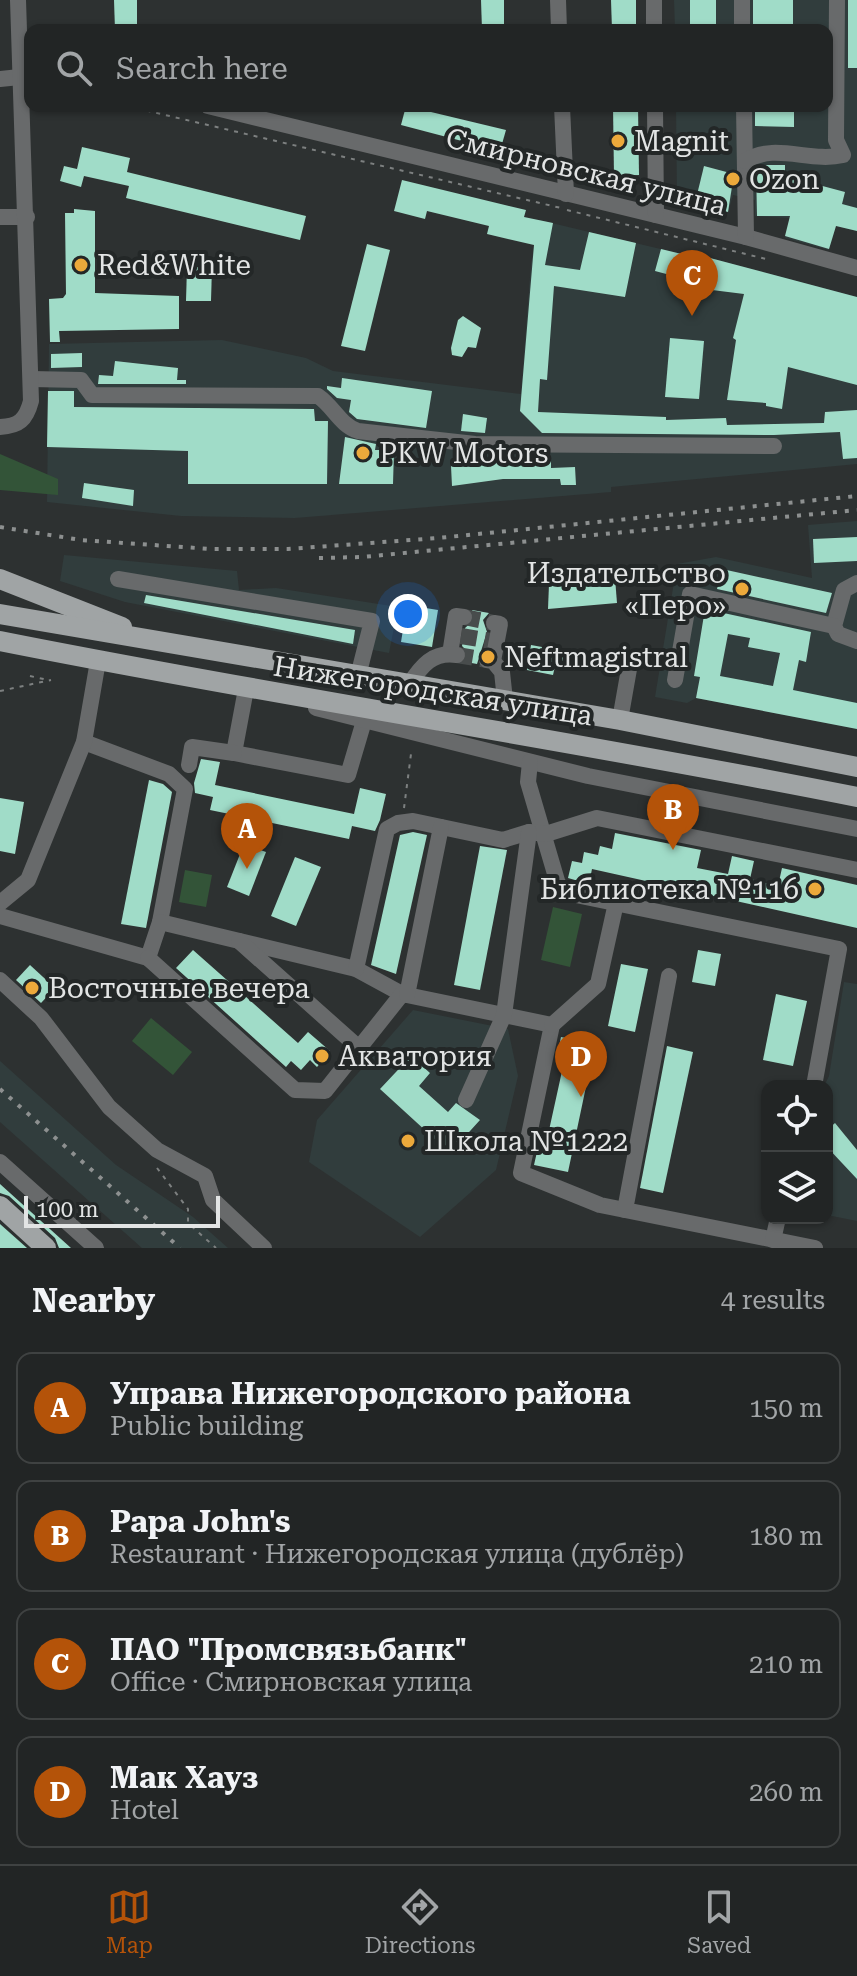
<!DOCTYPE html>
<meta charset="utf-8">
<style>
body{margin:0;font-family:"Roboto Serif",serif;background:#2e3132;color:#f1f3f6}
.controls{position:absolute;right:24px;bottom:24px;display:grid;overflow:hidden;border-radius:16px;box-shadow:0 2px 6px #0004}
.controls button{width:72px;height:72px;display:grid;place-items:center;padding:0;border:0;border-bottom:2px solid #3f4242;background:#222525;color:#f1f3f6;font:40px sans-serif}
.scale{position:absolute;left:24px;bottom:20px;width:196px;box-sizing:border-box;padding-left:8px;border:4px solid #e2e4e4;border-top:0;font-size:22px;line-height:28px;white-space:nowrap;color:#e2e4e4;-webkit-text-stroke:6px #232727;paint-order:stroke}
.you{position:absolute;left:408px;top:614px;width:28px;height:28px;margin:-20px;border:6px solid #fff;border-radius:50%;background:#1a73e8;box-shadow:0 0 0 12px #1a73e833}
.badge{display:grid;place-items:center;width:52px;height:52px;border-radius:50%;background:#b45309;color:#fff;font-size:26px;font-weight:700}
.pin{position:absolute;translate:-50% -66px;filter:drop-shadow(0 2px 4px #0008)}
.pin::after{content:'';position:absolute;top:42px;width:28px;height:24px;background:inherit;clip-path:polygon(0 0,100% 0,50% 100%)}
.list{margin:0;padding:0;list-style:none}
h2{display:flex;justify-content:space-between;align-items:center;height:104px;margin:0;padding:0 32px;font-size:34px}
h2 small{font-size:26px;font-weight:400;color:#a2a5a7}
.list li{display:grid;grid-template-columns:52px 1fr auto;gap:24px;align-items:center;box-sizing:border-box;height:112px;margin:0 16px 16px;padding:0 16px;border:2px solid #3f4242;border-radius:16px}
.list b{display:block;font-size:30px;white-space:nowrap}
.list p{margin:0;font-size:26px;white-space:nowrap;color:#a2a5a7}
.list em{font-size:26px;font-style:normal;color:#a2a5a7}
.icon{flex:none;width:44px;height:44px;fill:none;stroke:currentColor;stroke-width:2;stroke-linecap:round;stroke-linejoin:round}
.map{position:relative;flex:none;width:857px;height:1248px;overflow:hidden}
.search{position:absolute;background:#222525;box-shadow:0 2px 6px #0004;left:24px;right:24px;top:24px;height:88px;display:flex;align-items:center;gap:20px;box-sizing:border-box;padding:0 28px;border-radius:16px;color:#a2a5a7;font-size:30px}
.sheet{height:616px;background:#222525}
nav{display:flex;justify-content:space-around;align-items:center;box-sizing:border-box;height:112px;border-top:2px solid #3f4242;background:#222525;font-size:22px;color:#a2a5a7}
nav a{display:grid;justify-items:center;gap:4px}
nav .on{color:#b45309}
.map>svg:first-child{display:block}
.built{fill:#313d3d}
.green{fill:#335438}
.building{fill:#a0dcc8;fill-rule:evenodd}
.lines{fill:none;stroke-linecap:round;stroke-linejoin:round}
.minor-tunnel{stroke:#484c4c;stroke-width:16;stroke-dasharray:16 8;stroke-linecap:butt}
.path{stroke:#7d8080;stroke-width:2;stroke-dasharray:4 6;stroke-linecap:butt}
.minor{stroke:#686a6b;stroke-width:16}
.major{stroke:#a0a4a5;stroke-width:20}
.rail{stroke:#8d9090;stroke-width:4;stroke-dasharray:4 8;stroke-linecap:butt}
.poi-dot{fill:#eca93b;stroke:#232727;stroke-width:3}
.labels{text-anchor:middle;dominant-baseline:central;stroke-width:8;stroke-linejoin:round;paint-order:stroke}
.poi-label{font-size:28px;fill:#e2e4e4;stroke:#232727;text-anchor:start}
.street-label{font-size:28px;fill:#e2e4e4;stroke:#232727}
</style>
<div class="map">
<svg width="857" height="1248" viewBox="0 0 857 1248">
<rect width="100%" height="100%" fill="#2d3131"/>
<g class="built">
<polygon points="674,0 857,0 857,231 836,226 829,250 785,238 790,218 755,216 755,200 733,195 728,212 677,198 676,106 827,106 827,30 675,30"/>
<polygon points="539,220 694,257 695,254 857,297 857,464 611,487 611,492 295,518 181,516 47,502 49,344 222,340 306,358 333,371 521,394 531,264"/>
<polygon points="857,521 857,729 696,698 687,703 655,697 677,564 716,557 812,578 808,525"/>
<polygon points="64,555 237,571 239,590 276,588 398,607 389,653 125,602 60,581"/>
<polygon points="844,982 857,984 857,1221 827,1215 827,1086 824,1086 829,1076"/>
<polygon points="413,1010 508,1029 518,1076 496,1170 420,1237 309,1162 317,1120"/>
<polygon points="0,1061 116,1165 193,1217 228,1248 142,1248 0,1122"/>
</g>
<g class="green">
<polygon points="0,454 58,479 58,495 0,490"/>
<polygon points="185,870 212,875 206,907 179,902"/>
<polygon points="553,907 582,914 570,967 541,960"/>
<polygon points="151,1018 192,1052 173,1075 132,1041"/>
</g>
<g class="building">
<polygon points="114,0 137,0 137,30 115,30"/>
<polygon points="481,0 504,0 504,30 482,30"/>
<polygon points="611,0 636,0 636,30 612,30"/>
<rect x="690" y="0" width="26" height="30"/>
<rect x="753" y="0" width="40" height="30"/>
<rect x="848" y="0" width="9" height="68"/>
<polygon points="406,106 506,130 500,151 401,125"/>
<polygon points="613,106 638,106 639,175 614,176"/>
<polygon points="755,106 794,106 794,127 755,126"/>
<polygon points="82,147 130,158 127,172 306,216 300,240 126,198 129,186 84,176 81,187 60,181 64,166 77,169"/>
<polygon points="764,165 785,165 785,176 845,192 842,204 857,208 857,231 836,226 829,249 785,236 790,216 757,216 756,168"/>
<polygon points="704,166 734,174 728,212 695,203"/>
<polygon points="402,180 526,210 524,217 553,223 545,265 580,270 589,232 636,243 625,297 554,286 547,380 540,379 538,412 666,417 666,420 726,418 727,425 824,423 825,412 857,410 857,458 843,459 840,432 774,435 542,433 520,411 534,245 487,234 489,226 427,211 425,219 394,211"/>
<polygon points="74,209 95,211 95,293 179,296 179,329 59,331 60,342 50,342 49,299 63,298 66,294 65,213 74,213"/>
<polygon points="367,244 390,250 365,351 341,346"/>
<polygon points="661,249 694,257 695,254 857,297 857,385 788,367 782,409 766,406 766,403 727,400 736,340 733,338 744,294 688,287 689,280 655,271"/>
<polygon points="187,267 212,267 211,301 186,301"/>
<polygon points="463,316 481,328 476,348 468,347 462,357 452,355 451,348 458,320"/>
<polygon points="670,338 704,341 699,399 665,397"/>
<polygon points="82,353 82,367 51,368 51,354"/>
<polygon points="115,361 178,368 177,380 186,380 186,384 98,384 99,375 113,376"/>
<polygon points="342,378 432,391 426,428 357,419 349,412 351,400 337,398 327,389 327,386 341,388"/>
<polygon points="48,391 74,391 74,407 314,409 315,421 328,421 327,484 188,484 188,451 47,447"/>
<polygon points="463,414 487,418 485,433 461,431"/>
<polygon points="345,437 376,444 375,450 394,450 393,484 339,484"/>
<polygon points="501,460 551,460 551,468 575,467 576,485 561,485 560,479 503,479 452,486 451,466"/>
<polygon points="84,483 134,490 133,506 82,498"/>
<polygon points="857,537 857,561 814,563 813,539"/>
<polygon points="722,569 832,593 826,613 717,589"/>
<polygon points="615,578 617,603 548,609 549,584"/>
<polygon points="146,595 355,630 353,644 144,603"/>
<polygon points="407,605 438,610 432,647 401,642"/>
<path d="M705 609 811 632 806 662 799 660 793 690 857 703V729L696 698 700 677 694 676ZM728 634 750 638 748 647 780 653 773 686 720 676Z"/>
<polygon points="472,610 489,613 483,620 487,632 477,664 466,662 467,651 462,646 465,628 475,619"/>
<polygon points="531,645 564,651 562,663 556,662 553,675 527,670"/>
<polygon points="201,759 220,762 215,785 354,814 360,788 386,794 380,820 375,831 352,826 349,839 210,810 213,797 195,793 194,783"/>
<polygon points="149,780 163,784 172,792 146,928 121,924"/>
<polygon points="0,798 24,802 15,854 0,851"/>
<polygon points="413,832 427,835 396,974 371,965 400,835"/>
<polygon points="615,833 701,850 697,868 728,874 732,856 754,861 750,879 778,886 782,868 857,885 857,928 592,869 589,884 568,878 572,861 582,863 584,852 598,855 600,846 612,849"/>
<polygon points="244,844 266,852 249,896 227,887"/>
<polygon points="480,846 507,850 480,990 454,985"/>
<polygon points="295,857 321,867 296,926 271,916"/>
<polygon points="193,950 298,1043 308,1032 330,1051 317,1067 310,1060 301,1070 291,1061 286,1067 176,968"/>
<polygon points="698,950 721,954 715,986 692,982"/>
<polygon points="621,964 648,969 635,1032 608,1026"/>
<polygon points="30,965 55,988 41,1003 16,980"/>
<polygon points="776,994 807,1001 793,1066 763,1060"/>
<polygon points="561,1037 595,1044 568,1172 534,1165 539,1143 546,1144 564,1062 556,1061"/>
<polygon points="667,1046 693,1052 663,1193 640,1188"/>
<polygon points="411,1056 430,1073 419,1086 448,1112 456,1103 480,1120 450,1153 380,1089"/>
<polygon points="835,1123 857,1150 857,1179 827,1147 827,1130"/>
<polygon points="0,1184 71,1248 59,1248 55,1238 9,1196 0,1193"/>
<polygon points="0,1224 27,1248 0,1248"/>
</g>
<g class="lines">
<g class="minor-tunnel">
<polyline points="464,617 494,623"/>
<polyline points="461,636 491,641"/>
<polyline points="457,655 487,660"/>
</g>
<g class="path">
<polyline points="127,106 561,208"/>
<polyline points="567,210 770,260"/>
<polyline points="30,676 48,680"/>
<polyline points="0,691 51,680"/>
<polyline points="404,808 411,754"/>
<polyline points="157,1168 188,1209 188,1223 216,1248"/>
</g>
<g class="minor">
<polyline points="558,0 559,30"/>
<polyline points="654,0 654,30"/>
<polyline points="742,0 742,30"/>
<polyline points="0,79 29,76"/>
<polyline points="208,106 746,237 857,268"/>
<polyline points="562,106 566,194"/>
<polyline points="655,106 656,215"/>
<polyline points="744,106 746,237"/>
<path d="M745 161C775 142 810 163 843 155L836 140 837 0"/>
<polyline points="0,217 27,217"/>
<path d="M31 379 81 380 92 395 318 396C334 407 340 425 358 431L475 444 774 446"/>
<path d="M0 427C19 426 26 420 31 401L18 0"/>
<polyline points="118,579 372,621 358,676"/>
<polyline points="857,583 844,590 834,626 838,634 857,641"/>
<polyline points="450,654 456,616 464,617"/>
<polyline points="487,660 493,661 502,672 505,700"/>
<polyline points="493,661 500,624 494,623"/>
<polyline points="675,680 690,594 834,626"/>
<path d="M409 685C421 666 433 651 457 655"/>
<polyline points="246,689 234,753 348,775 364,721"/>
<polyline points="316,708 588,776 857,829"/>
<polyline points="620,720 629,669"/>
<polyline points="84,742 169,774 185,789 160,922"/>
<polyline points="530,762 528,782 558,884 571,894 839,949 814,1086"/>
<polyline points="189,765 192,747 234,753"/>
<polyline points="0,903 28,880 84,742 98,661"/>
<polyline points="0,916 148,958 160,922 356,969 402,994 552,1025 521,1173 600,1205 625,1210"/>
<polyline points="239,941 359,1048"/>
<polyline points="148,958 295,1090 325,1091 402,994"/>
<polyline points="356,969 387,829 398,823 413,821 503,840 529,832 546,834 597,818 857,870"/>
<polyline points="669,976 625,1210 815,1248"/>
<polyline points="0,980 41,1018 109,1107 157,1150 205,1176 213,1200 264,1248"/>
<polyline points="407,995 441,827"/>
<polyline points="552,1025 598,984 616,903"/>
<polyline points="466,1100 504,1015 529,832"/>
<polyline points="0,1162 96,1248"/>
<polyline points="773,1240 778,1218"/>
</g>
<g class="major">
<polyline points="0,579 122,627"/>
<polyline points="0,614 620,720 857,767"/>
<path d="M0 641C285 698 572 740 857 797"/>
<polyline points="0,1206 46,1248"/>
</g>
<g class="rail">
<polyline points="0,527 81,540 211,549 288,549 438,538 857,496"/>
<polyline points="319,558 362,557 857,510"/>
<polyline points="0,1089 180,1248"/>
</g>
</g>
<g class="poi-dot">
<circle cx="618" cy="141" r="8"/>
<circle cx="733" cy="179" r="8"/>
<circle cx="81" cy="265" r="8"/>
<circle cx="363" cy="453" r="8"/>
<circle cx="742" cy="589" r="8"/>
<circle cx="488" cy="657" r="8"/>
<circle cx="815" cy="889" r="8"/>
<circle cx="32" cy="988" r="8"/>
<circle cx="322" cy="1056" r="8"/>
<circle cx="408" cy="1141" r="8"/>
</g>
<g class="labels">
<g class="poi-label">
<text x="634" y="141">Magnit</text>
<text x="749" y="179">Ozon</text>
<text x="97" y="265">Red&amp;White</text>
<text x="379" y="453">PKW Motors</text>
<text x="726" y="573" text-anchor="end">Издательство<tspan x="726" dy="32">«Перо»</tspan></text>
<text x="504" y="657">Neftmagistral</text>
<text x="799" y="889" text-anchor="end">Библиотека №116</text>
<text x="48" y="988">Восточные вечера</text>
<text x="338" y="1056">Акватория</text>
<text x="424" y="1141">Школа №1222</text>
</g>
<g class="street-label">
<text transform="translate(586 172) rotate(14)">Смирновская улица</text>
<text transform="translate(433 691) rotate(9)">Нижегородская улица</text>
</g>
</g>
</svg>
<div class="controls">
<button><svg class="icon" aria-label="locate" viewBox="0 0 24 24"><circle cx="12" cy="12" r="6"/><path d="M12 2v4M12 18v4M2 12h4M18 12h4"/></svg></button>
<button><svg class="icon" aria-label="layers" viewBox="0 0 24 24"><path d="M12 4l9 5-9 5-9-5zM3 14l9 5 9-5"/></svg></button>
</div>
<div class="scale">100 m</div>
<div class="you"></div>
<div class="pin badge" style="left:247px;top:869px">A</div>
<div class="pin badge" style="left:673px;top:850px">B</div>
<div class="pin badge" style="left:692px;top:316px">C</div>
<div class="pin badge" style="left:581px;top:1097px">D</div>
<div class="search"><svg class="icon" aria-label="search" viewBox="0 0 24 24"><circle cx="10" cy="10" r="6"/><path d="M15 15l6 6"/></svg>Search here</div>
</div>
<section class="sheet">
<h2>Nearby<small>4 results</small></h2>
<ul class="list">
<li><span class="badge">A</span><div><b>Управа Нижегородского района</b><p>Public building</p></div><em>150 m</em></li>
<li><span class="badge">B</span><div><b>Papa John's</b><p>Restaurant · Нижегородская улица (дублёр)</p></div><em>180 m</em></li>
<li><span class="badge">C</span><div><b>ПАО &quot;Промсвязьбанк&quot;</b><p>Office · Смирновская улица</p></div><em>210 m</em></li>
<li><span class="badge">D</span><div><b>Мак Хауз</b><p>Hotel</p></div><em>260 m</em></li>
</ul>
</section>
<nav>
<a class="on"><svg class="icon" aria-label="map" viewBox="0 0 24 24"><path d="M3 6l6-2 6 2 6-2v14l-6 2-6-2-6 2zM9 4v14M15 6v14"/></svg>Map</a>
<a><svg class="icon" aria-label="directions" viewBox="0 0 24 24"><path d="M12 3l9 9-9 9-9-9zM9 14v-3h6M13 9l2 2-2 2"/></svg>Directions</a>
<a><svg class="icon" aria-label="saved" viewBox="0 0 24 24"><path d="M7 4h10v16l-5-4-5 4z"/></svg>Saved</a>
</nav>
